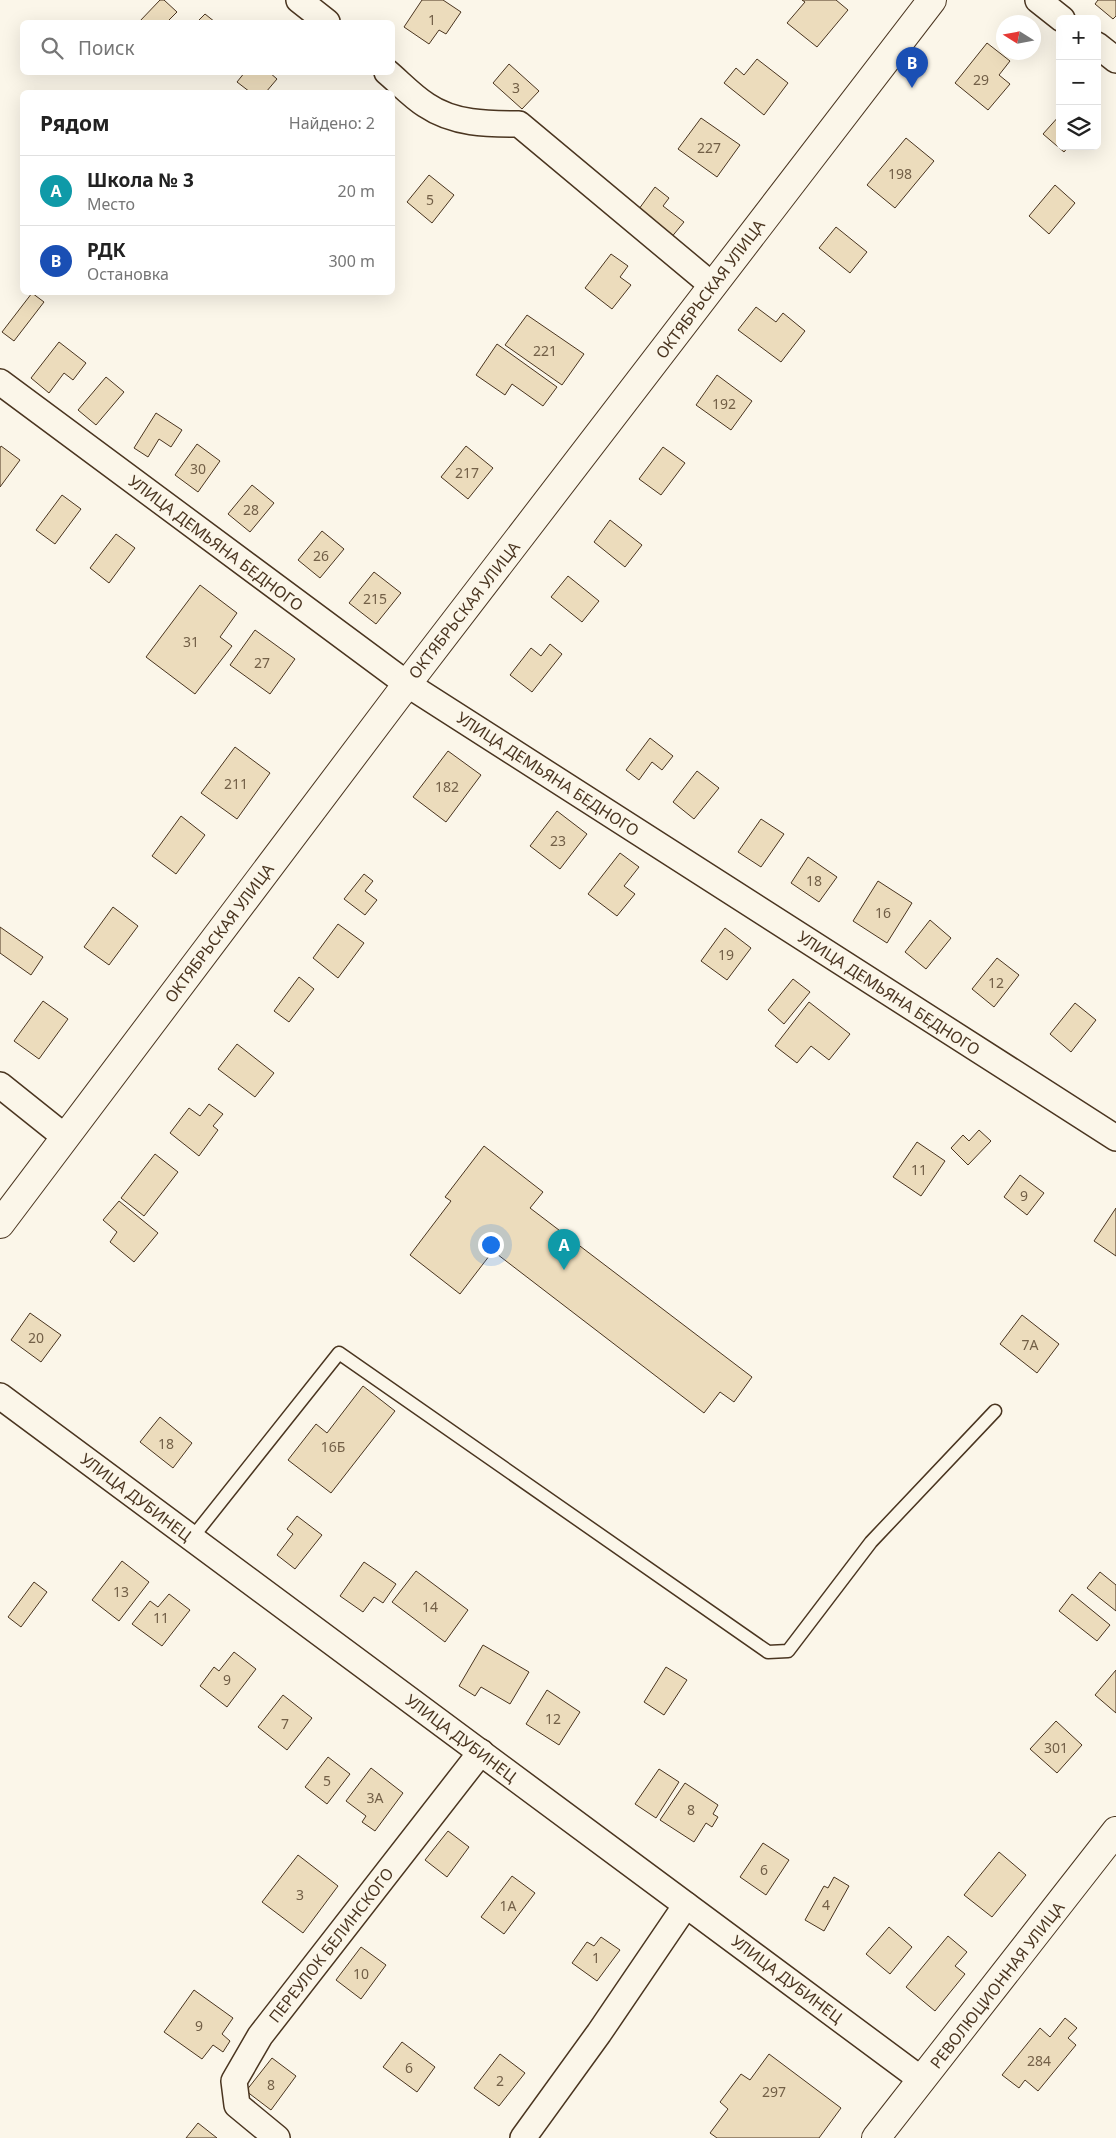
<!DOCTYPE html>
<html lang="ru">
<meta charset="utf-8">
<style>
body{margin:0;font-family:"Noto Sans",sans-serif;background:#f2f2f2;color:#222}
.controls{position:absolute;right:15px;top:15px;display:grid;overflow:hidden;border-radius:8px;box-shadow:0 5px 20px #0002}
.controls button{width:45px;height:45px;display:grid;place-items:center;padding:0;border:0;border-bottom:1px solid #e0e0e0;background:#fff;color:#222;font:25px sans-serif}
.compass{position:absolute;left:996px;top:15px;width:45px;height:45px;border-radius:50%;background:#fff;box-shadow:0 5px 20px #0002;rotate:281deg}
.you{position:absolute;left:490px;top:1244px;width:18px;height:18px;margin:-12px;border:4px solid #fff;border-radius:50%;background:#1a73e8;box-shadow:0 0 0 8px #1a73e833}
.badge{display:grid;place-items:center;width:32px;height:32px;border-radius:50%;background:#db2777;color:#fff;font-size:16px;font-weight:700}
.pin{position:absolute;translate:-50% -41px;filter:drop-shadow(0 1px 2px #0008)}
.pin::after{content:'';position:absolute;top:26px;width:18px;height:15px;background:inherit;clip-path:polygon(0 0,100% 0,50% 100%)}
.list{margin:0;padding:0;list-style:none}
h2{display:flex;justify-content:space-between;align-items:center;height:65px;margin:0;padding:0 20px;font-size:21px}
h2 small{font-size:16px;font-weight:400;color:#767676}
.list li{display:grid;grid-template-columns:32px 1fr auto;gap:15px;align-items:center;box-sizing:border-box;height:70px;padding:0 20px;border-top:1px solid #e0e0e0}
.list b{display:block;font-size:19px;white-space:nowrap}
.list p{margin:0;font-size:16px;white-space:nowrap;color:#767676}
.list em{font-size:16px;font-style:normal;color:#767676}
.icon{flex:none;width:28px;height:28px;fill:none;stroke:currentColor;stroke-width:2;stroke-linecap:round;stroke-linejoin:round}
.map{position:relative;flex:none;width:1116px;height:2138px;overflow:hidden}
.search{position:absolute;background:#fff;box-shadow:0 5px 20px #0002;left:20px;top:20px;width:375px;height:55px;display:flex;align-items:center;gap:12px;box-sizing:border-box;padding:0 18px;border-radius:8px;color:#767676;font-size:19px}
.panel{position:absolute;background:#fff;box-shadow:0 5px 20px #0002;left:20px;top:90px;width:375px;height:205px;border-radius:8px}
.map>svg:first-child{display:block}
.building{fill:#ecdcbc;stroke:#4a3520}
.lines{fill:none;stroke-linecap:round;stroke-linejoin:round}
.service-casing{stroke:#4a3520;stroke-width:15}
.minor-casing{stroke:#4a3520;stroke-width:28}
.tertiary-casing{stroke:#4a3520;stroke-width:30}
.secondary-casing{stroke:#4a3520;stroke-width:30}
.service{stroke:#fbf6e9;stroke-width:12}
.minor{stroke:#fbf6e9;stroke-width:25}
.tertiary{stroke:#fbf6e9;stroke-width:28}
.secondary{stroke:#fbf6e9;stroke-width:28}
.labels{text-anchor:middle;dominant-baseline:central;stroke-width:4;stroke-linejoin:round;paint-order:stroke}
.number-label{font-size:14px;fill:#725f47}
.street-label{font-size:16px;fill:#4a3520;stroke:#fbf6e9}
</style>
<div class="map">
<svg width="1116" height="2138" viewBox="0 0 1116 2138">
<rect width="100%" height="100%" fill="#fbf6e9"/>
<g class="building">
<polygon points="160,0 164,0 177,12 167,22 139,22"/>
<polygon points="422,0 443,0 461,12 446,34 439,30 429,44 404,27"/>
<polygon points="802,0 836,0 848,10 817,47 787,23 805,2"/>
<polygon points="1098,0 1116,0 1116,16 1113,19 1095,4"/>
<polygon points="205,14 215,22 197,22"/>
<polygon points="987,43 1010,61 999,75 1010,84 988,110 955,83"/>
<polygon points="757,59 788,83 764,115 724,83 736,68 744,75"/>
<polygon points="509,64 539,91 522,109 493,83"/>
<polygon points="245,72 269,72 277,79 266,92 250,92 237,82"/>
<polygon points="1060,115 1060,146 1069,146 1064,152 1043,134"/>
<polygon points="701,118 740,145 717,177 678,149"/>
<polygon points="906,138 934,161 895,208 867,185"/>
<polygon points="429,175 454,195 432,223 407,202"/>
<polygon points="1055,185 1075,203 1049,234 1029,216"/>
<polygon points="655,187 669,198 663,206 684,222 670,239 636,213"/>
<polygon points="836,227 867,252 850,273 819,248"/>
<polygon points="611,254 628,266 620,277 631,285 612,309 585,288"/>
<polygon points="32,293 44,302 14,341 2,332"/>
<polygon points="756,307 776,322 783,313 805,331 781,362 738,330"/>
<polygon points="527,315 584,354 562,385 505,345"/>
<polygon points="59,342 86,363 73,380 64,373 49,393 31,378"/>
<polygon points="497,344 557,387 543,406 512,384 505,395 476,375"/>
<polygon points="717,375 752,401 731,430 696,405"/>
<polygon points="106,377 124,392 96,425 78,410"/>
<polygon points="156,413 182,430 171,447 159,439 148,457 134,448"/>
<polygon points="197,444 220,461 198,492 175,475"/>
<polygon points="1,446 20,460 0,487 0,448"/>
<polygon points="466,446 493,468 468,499 441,477"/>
<polygon points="663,447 685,463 661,495 639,479"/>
<polygon points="252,485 274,503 250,532 228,514"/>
<polygon points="62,495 81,509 55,544 36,530"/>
<polygon points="610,520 642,545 625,567 594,542"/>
<polygon points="322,531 344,549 320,578 298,560"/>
<polygon points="116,534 135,548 109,583 90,568"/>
<polygon points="374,572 401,593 376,624 349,603"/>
<polygon points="568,576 599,601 582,622 551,597"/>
<polygon points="200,585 237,613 220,637 232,646 195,694 146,657"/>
<polygon points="255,630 295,659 270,694 230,665"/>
<polygon points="550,644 562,654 532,692 510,675 531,648 541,656"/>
<polygon points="650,738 673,756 662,770 652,762 639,780 626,770"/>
<polygon points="235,747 270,773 237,819 201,793"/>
<polygon points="448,751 481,775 446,822 413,797"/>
<polygon points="697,771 719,788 694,819 673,802"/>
<polygon points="557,811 587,834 560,869 530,846"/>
<polygon points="181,816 205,835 176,874 152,856"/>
<polygon points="761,819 784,834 761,867 738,852"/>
<polygon points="620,853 639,867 624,886 635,894 617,916 588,894"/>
<polygon points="808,857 837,877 819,902 791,883"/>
<polygon points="364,874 373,881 365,891 377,900 365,915 344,899"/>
<polygon points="878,881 912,903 887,943 853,921"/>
<polygon points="113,907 138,926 109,965 84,947"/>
<polygon points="930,920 951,938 926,969 905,952"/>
<polygon points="338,924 364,943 338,978 313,958"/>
<polygon points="0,927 43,957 31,975 0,953"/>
<polygon points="725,928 751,948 727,980 701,961"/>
<polygon points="997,958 1019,975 994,1007 972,989"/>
<polygon points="299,977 314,989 289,1022 274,1011"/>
<polygon points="793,979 810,992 784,1024 768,1010"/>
<polygon points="43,1001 68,1019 39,1059 14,1041"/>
<polygon points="809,1002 850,1034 829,1060 811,1046 797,1063 775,1046"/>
<polygon points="1075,1003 1096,1020 1071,1052 1050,1034"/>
<polygon points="237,1044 274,1073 255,1097 218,1069"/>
<polygon points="209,1104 223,1114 213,1126 218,1130 199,1156 170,1133 189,1108 200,1116"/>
<polygon points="979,1130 991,1141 968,1165 951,1148 963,1135 969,1141"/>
<polygon points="917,1142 945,1161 921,1196 893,1177"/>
<polygon points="484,1146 543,1192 530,1208 752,1377 734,1402 720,1392 704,1413 493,1251 460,1294 410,1255 451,1201 445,1197"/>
<polygon points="155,1154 178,1172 144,1216 121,1198"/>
<polygon points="1020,1175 1044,1193 1027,1215 1004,1197"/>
<polygon points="119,1201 158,1233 134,1262 110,1242 117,1232 103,1220"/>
<polygon points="1116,1208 1116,1256 1094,1241"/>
<polygon points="30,1313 61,1335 41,1362 11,1340"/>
<polygon points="1022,1315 1059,1344 1037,1373 1000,1344"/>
<polygon points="363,1386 395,1411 331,1493 288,1460 316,1424 327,1433"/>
<polygon points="160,1417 192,1443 173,1468 140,1442"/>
<polygon points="297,1516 322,1535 295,1569 277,1555 293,1534 287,1529"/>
<polygon points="122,1561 149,1582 119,1621 92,1600"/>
<polygon points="364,1562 396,1584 383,1603 374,1597 363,1612 340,1596"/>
<polygon points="416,1571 468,1610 445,1642 392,1602"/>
<polygon points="1100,1572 1116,1585 1116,1611 1087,1588"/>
<polygon points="34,1582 47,1592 21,1627 8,1617"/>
<polygon points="169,1594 190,1610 162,1646 132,1624 150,1601 158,1607"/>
<polygon points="1072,1594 1110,1625 1097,1641 1059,1611"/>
<polygon points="483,1645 529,1672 510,1704 481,1687 475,1696 459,1686"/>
<polygon points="234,1652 256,1669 227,1707 200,1686 214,1667 219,1671"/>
<polygon points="666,1667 687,1680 664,1715 644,1702"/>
<polygon points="1116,1670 1116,1713 1095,1695"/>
<polygon points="547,1690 580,1712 559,1745 526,1724"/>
<polygon points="283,1695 312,1718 287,1750 258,1727"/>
<polygon points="1056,1721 1082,1745 1057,1773 1030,1749"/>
<polygon points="328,1757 350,1774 327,1804 305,1787"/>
<polygon points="371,1768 403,1793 375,1831 362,1822 366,1816 346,1801"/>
<polygon points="659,1769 679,1782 656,1818 635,1804"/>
<polygon points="685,1783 718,1805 713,1814 718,1817 712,1827 706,1823 694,1842 660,1820"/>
<polygon points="448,1831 469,1847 447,1877 425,1860"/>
<polygon points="763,1843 789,1860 766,1895 740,1877"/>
<polygon points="999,1852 1026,1875 992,1917 964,1895"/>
<polygon points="298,1855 338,1886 303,1933 262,1902"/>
<polygon points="512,1876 535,1893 504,1934 481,1917"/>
<polygon points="834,1877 849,1886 824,1931 805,1920 824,1886 828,1888"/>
<polygon points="889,1927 912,1947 890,1974 866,1954"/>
<polygon points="948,1936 967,1952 955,1966 965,1974 935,2011 906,1987"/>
<polygon points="601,1937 620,1950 597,1981 572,1963 587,1942 594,1946"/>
<polygon points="361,1947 386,1965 361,1999 336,1980"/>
<polygon points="194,1990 233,2018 222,2034 230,2041 223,2052 213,2045 202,2059 164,2032"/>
<polygon points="1065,2018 1077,2028 1068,2038 1076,2045 1038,2091 1025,2080 1019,2088 1002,2075 1040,2028 1050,2037"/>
<polygon points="402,2042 435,2067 417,2092 383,2067"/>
<polygon points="500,2054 525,2073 499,2106 474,2088"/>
<polygon points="769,2054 841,2108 819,2138 717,2138 710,2133 728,2109 720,2102 741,2074 750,2080"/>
<polygon points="272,2058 296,2076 271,2110 246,2091"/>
<polygon points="198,2123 217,2138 186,2138"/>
</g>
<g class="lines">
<defs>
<polyline id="service" points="192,1538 339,1353 768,1652 788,1651 871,1542 995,1411"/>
<g id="minor">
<polyline points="299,0 327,22"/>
<polyline points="1038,0 1062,19"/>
<polyline points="1097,45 1116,60"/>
<path d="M387 72C400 83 412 96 426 105 454 124 487 124 519 124L713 286"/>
<polyline points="0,382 407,684 1116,1138"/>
<polyline points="0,1085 65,1137"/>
<polyline points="0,1396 922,2080"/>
<polyline points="277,2138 237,2105 234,2081 260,2036 481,1752"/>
<polyline points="523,2138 599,2033 686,1905"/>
</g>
<polyline id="tertiary" points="876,2138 1116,1831"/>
<polyline id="secondary" points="0,1224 407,684 932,0"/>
</defs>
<use href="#service" class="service-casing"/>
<use href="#minor" class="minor-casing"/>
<use href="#tertiary" class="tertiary-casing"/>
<use href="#secondary" class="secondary-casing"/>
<use href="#service" class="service"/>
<use href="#minor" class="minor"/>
<use href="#tertiary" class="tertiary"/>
<use href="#secondary" class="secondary"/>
</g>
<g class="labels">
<g class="number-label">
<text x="432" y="19">1</text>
<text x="981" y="79">29</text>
<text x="516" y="87">3</text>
<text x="709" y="147">227</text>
<text x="900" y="173">198</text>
<text x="430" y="199">5</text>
<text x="545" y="350">221</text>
<text x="724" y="403">192</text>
<text x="198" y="468">30</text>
<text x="467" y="472">217</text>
<text x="251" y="509">28</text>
<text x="321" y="555">26</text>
<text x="375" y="598">215</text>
<text x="191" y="641">31</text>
<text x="262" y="662">27</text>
<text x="236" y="783">211</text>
<text x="447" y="786">182</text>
<text x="558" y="840">23</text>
<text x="814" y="880">18</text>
<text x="883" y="912">16</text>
<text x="726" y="954">19</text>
<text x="996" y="982">12</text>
<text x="919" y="1169">11</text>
<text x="1024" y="1195">9</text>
<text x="36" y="1337">20</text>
<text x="1030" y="1344">7А</text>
<text x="166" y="1443">18</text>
<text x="333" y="1446">16Б</text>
<text x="121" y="1591">13</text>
<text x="430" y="1606">14</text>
<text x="161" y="1617">11</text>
<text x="227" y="1679">9</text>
<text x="553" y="1718">12</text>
<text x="285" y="1723">7</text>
<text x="1056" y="1747">301</text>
<text x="327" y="1780">5</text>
<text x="375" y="1797">3А</text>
<text x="691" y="1809">8</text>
<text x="764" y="1869">6</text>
<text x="300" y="1894">3</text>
<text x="826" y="1904">4</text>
<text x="508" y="1905">1А</text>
<text x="596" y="1957">1</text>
<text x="361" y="1973">10</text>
<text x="199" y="2025">9</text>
<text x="1039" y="2060">284</text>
<text x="409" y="2067">6</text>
<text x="500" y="2080">2</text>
<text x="271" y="2084">8</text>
<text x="774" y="2091">297</text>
</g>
<g class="street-label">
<text transform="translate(710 289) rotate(-53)">ОКТЯБРЬСКАЯ УЛИЦА</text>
<text transform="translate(216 543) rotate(37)">УЛИЦА ДЕМЬЯНА БЕДНОГО</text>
<text transform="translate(464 610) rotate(-52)">ОКТЯБРЬСКАЯ УЛИЦА</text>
<text transform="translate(548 774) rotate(33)">УЛИЦА ДЕМЬЯНА БЕДНОГО</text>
<text transform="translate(219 933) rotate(-53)">ОКТЯБРЬСКАЯ УЛИЦА</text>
<text transform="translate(889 993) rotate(33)">УЛИЦА ДЕМЬЯНА БЕДНОГО</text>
<text transform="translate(136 1497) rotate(37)">УЛИЦА ДУБИНЕЦ</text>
<text transform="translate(461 1738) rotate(37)">УЛИЦА ДУБИНЕЦ</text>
<text transform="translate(331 1945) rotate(-52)">ПЕРЕУЛОК БЕЛИНСКОГО</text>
<text transform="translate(787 1979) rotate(37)">УЛИЦА ДУБИНЕЦ</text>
<text transform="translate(997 1985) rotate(-52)">РЕВОЛЮЦИОННАЯ УЛИЦА</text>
</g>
</g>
</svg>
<div class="controls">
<button>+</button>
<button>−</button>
<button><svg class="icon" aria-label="layers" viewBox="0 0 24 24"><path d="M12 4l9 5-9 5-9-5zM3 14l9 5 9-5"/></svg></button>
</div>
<svg class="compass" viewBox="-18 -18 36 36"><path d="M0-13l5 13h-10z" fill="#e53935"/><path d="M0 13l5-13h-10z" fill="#767676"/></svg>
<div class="you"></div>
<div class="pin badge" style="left:564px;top:1270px;background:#0f9aa8">A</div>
<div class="pin badge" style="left:912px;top:88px;background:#1a4fb4">B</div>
<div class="search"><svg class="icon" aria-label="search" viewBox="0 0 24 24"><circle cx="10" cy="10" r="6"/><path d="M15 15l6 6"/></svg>Поиск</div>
<section class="panel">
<h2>Рядом<small>Найдено: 2</small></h2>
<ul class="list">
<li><span class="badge" style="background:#0f9aa8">A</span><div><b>Школа № 3</b><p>Место</p></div><em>20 m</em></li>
<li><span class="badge" style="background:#1a4fb4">B</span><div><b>РДК</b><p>Остановка</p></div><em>300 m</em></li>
</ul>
</section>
</div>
